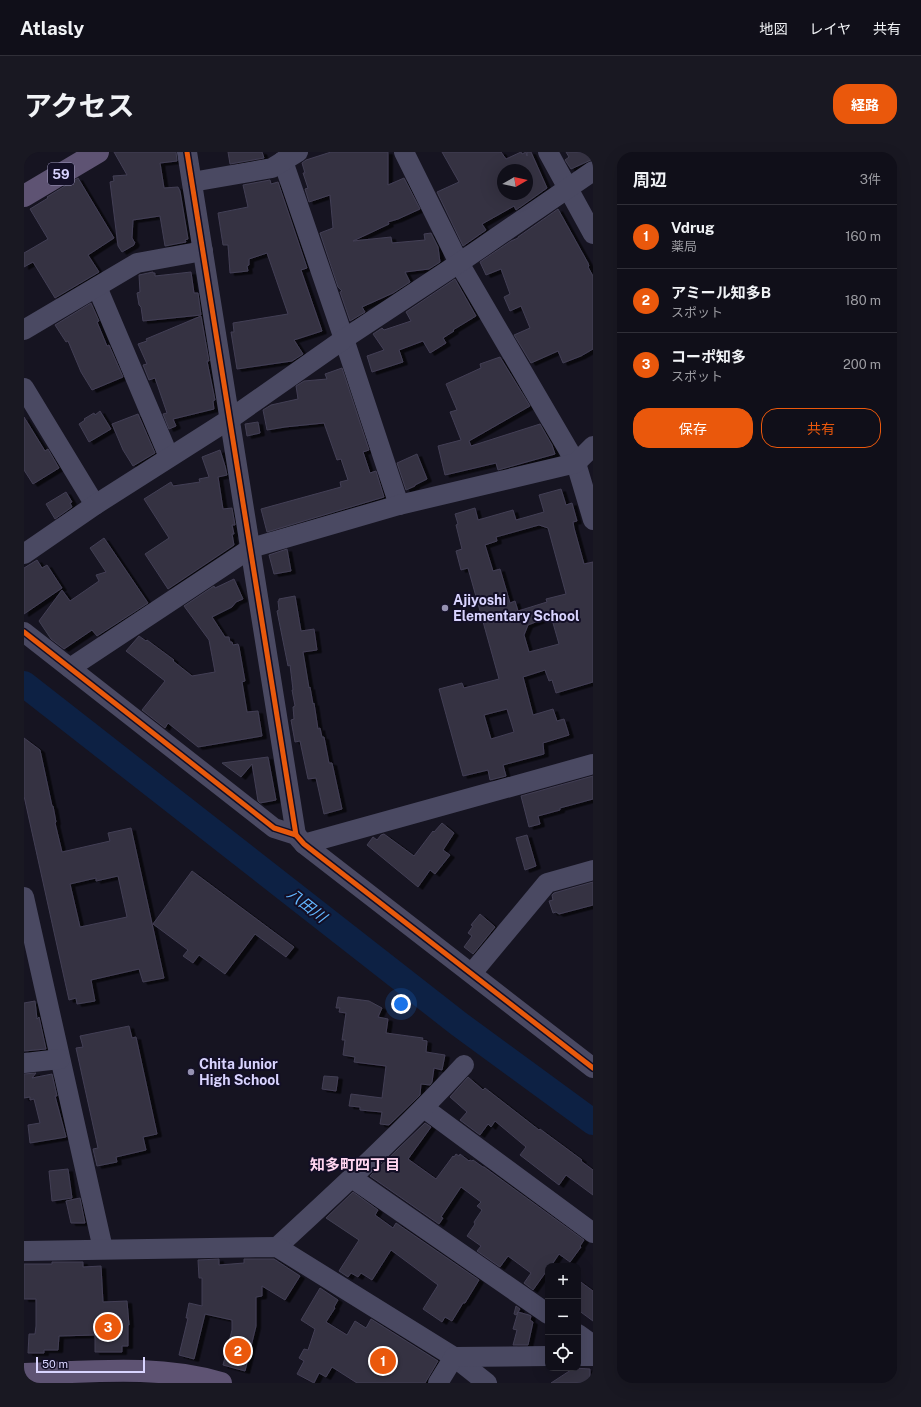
<!DOCTYPE html>
<html lang="ja">
<meta charset="utf-8">
<style>
body{margin:0;font-family:"Public Sans","Noto Sans JP",sans-serif;background:#191822;color:#f1f3f6}
.controls{position:absolute;right:12px;bottom:12px;display:grid;overflow:hidden;border-radius:8px;box-shadow:0 4px 16px #0002}
.controls button{width:36px;height:36px;display:grid;place-items:center;padding:0;border:0;border-bottom:1px solid #302f38;background:#100f19;color:#f1f3f6;font:20px sans-serif}
.compass{position:absolute;left:473px;top:12px;width:36px;height:36px;border-radius:50%;background:#100f19;box-shadow:0 4px 16px #0002;rotate:81deg}
.scale{position:absolute;left:12px;bottom:10px;width:109px;box-sizing:border-box;padding-left:4px;border:2px solid #d9d4ff;border-top:0;font-size:11px;line-height:14px;white-space:nowrap;color:#d9d4ff;-webkit-text-stroke:3px #130f26;paint-order:stroke}
.you{position:absolute;left:377px;top:852px;width:14px;height:14px;margin:-10px;border:3px solid #fff;border-radius:50%;background:#1a73e8;box-shadow:0 0 0 6px #1a73e833}
.badge{display:grid;place-items:center;width:26px;height:26px;border-radius:50%;background:#ea580c;color:#fff;font-size:13px;font-weight:700}
.pin{position:absolute;translate:-50% -50%;border:2px solid #fff;box-shadow:0 1px 4px #0006}
.list{margin:0;padding:0;list-style:none}
h2{display:flex;justify-content:space-between;align-items:center;height:52px;margin:0;padding:0 16px;font-size:17px}
h2 small{font-size:13px;font-weight:400;color:#9c9ca2}
.list li{display:grid;grid-template-columns:26px 1fr auto;gap:12px;align-items:center;box-sizing:border-box;height:64px;padding:0 16px;border-top:1px solid #302f38}
.list b{display:block;font-size:15px;white-space:nowrap}
.list p{margin:0;font-size:13px;white-space:nowrap;color:#9c9ca2}
.list em{font-size:13px;font-style:normal;color:#9c9ca2}
.actions{display:flex;gap:8px;padding:12px 16px}
.actions a{flex:1;padding:9px 0;border:1px solid #ea580c;border-radius:16px;text-align:center;font-size:14px;color:#ea580c}
.actions .main{background:#ea580c;color:#fff}
.icon{flex:none;width:22px;height:22px;fill:none;stroke:currentColor;stroke-width:2;stroke-linecap:round;stroke-linejoin:round}
.map{position:relative;flex:none;width:569px;height:1231px;overflow:hidden;border-radius:16px}
header{display:flex;align-items:center;gap:24px;box-sizing:border-box;height:56px;padding:0 20px;background:#100f19;border-bottom:1px solid #302f38}
header strong{font-size:19px}
nav{display:flex;gap:22px;margin-inline-start:auto;font-size:14px}
.intro{display:flex;align-items:center;justify-content:space-between;box-sizing:border-box;height:96px;padding:0 24px}
h1{margin:0;font-size:28px}
.button{padding:10px 18px;border-radius:16px;background:#ea580c;color:#fff;font-size:14px;font-weight:700}
main{display:flex;gap:24px;padding:0 24px}
aside{flex:1;background:#100f19;border-radius:16px;box-shadow:0 4px 16px #0002}
.map>svg:first-child{display:block}
.lines{fill:none;stroke-linecap:round;stroke-linejoin:round}
.river{stroke:#0d2144;stroke-width:26}
.building{fill:#343243;stroke:#433f54;fill-rule:evenodd;filter:url(#shadow)}
.minor{stroke:#4a4962;stroke-width:20}
.major{stroke:#5e5373;stroke-width:22}
.cycleway-casing{stroke:#130f26;stroke-width:8}
.cycleway{stroke:#e8590c;stroke-width:5}
.poi-dot{fill:#9591b1;stroke:#130f26;stroke-width:1.5}
.labels{text-anchor:middle;dominant-baseline:central;stroke-width:4;stroke-linejoin:round;paint-order:stroke}
.shield{fill:#130f26;stroke:#9e99be;stroke-width:1}
.shield-label{font-size:13px;font-weight:bold;fill:#d9d4ff}
.poi-label{font-size:14px;font-weight:bold;fill:#d9d4ff;stroke:#130f26;text-anchor:start}
.water-label{font-size:15px;font-style:italic;fill:#62b6ff;stroke:#130f26}
.neighbourhood-label{font-size:15px;font-weight:bold;fill:#ffd6f0;stroke:#130f26}
</style>
<header>
<strong>Atlasly</strong>
<nav><a>地図</a><a>レイヤ</a><a>共有</a></nav>
</header>
<div class="intro"><h1>アクセス</h1><a class="button">経路</a></div>
<main>
<div class="map">
<svg width="569" height="1231" viewBox="0 0 569 1231">
<defs>
<filter id="shadow"><feDropShadow dx="4.5" dy="2.5" stdDeviation="0" flood-color="#0009"/></filter>
</defs>
<rect width="100%" height="100%" fill="#161421"/>
<g class="lines">
<polyline class="river" points="0,532 435,872 569,970"/>
</g>
<g class="building">
<polygon points="90,0 152,0 153,9 136,11 140,36 154,35 156,39 164,87 161,88 162,90 141,94 136,64 109,68 108,86 111,91 110,92 110,93 98,100 94,94 86,30 90,29 89,24 103,23"/>
<polygon points="204,0 238,0 240,6 206,12"/>
<polygon points="307,0 364,0 364,33 380,26 396,57 374,67 364,70 365,72 329,89 367,85 368,91 401,88 400,82 407,81 414,95 416,110 405,117 381,120 386,130 369,141 338,155 341,160 326,169 316,140 318,139 314,135 296,81 309,76 306,43 285,50 281,37 284,36 279,21 281,21 278,11 282,8"/>
<path d="M418 0H477L482 7 497 0 498 2 502 0 503 4V0H507L523 36 492 58 490 54 458 72 462 78 439 94 413 40 435 30ZM479 18H503V42H479Z"/>
<polygon points="542,0 569,0 569,7 547,17 541,8 545,5"/>
<polygon points="54,26 90,86 64,103 75,120 31,146 9,110 0,115 0,101 24,87 6,57 24,46 23,45"/>
<polygon points="246,28 247,32 254,30 283,116 277,118 298,179 270,188 279,202 268,209 213,217 207,180 210,180 209,171 264,162 243,101 225,107 225,113 223,114 224,119 206,121 204,93 199,93 194,61 224,55 219,33"/>
<polygon points="534,57 564,111 565,114 564,115 569,124 569,197 557,204 539,211 534,199 507,211 490,183 506,176 497,154 486,159 480,145 486,142 477,117 462,123 456,110 487,89 494,86 494,85"/>
<polygon points="129,120 129,121 131,121 131,124 167,120 170,141 174,141 177,163 119,169 117,155 115,153 113,141 116,140 115,123"/>
<polygon points="431,127 452,164 429,178 430,179 419,186 422,191 406,201 399,189 375,198 379,210 348,220 343,204 360,198 349,182 358,176 360,178 387,169 382,160"/>
<polygon points="67,151 75,169 73,170 83,194 85,193 99,225 68,238 57,220 44,189 42,190 31,173"/>
<polygon points="177,164 185,209 183,209 191,248 189,249 190,257 149,267 152,274 145,277 139,262 143,261 131,226 125,228 119,213 123,212 114,192 123,189 122,187"/>
<polygon points="476,205 506,254 445,289 447,294 516,272 528,293 531,302 474,318 472,311 421,323 414,294 437,288 426,260 433,258 422,232 457,216 456,212"/>
<polygon points="318,216 345,298 339,300 346,321 352,319 360,345 243,380 237,357 317,335 316,330 324,328 317,307 313,308 300,271 261,275 243,278 239,258 247,253 274,247 272,234 280,229 303,227 301,222"/>
<polygon points="76,259 87,277 65,290 55,272 61,268 60,267 70,261 71,263"/>
<polygon points="114,262 131,301 109,314 99,298 88,272"/>
<polygon points="0,265 21,299 24,297 35,316 9,332 0,318"/>
<polygon points="234,270 236,281 223,284 221,272"/>
<polygon points="196,298 201,314 203,323 194,325 199,357 208,356 211,373 208,373 210,382 208,382 210,393 144,437 121,402 145,386 120,347 147,330 149,334 176,330 175,327 185,325 178,305"/>
<polygon points="393,302 403,327 391,333 391,334 382,338 373,311"/>
<path d="M537 337 542 353 548 351 553 369 549 370 550 376 560 412 569 410V530L532 541 528 528 525 529 521 518 499 525 509 563 529 557 533 569 540 567 545 583 519 591 520 602 479 613 482 624 466 628 464 618 439 624 415 537 438 531 440 536 475 527 444 416 437 418 432 399 438 397 432 373 434 372 431 362 451 356 454 368 489 358 492 368 520 360 515 343ZM515 373 524 376 542 442 522 447 523 450 494 459 491 449 486 451 476 417 469 419 461 393 473 389 472 385ZM527 464 535 492 505 500 500 483 504 473ZM483 557 490 580 467 587 460 563Z"/>
<polygon points="42,340 48,350 46,351 48,355 31,367 22,352"/>
<polygon points="80,386 124,451 73,484 68,478 40,497 27,487 15,469 38,438 46,449 75,429 72,423 82,420 66,396"/>
<polygon points="263,397 267,419 250,422 245,403"/>
<polygon points="13,408 18,416 23,413 38,436 0,462 0,416"/>
<polygon points="210,427 219,447 212,450 208,455 188,465 201,485 205,485 206,490 208,490 209,493 214,492 215,495 221,529 218,530 223,560 234,559 238,584 174,595 144,571 141,576 118,558 141,529 102,499 115,484 122,489 123,488 150,508 149,509 168,524 191,520 185,488 160,454 190,434 191,436"/>
<polygon points="271,444 277,479 290,477 293,498 279,500 285,536 286,535 289,552 290,551 294,577 296,576 298,585 300,585 305,611 308,611 318,657 300,662 292,626 284,627 276,589 271,590 267,568 270,567 269,555 271,554 268,538 269,538 266,513 264,514 253,459 255,458 254,449 255,449 255,447"/>
<path d="M0 586 16 598 28 654H29L32 670 31 671 38 700 86 689 84 681 107 676 140 826 119 830 115 817 67 828 71 849 53 852 52 846 45 848 0 644ZM94 724 103 765 56 775 46 732 72 726V729Z"/>
<polygon points="244,605 252,648 236,651 234,649 228,612 217,625 198,611"/>
<polygon points="569,624 569,647 536,656 536,658 514,664 516,672 505,675 497,644"/>
<polygon points="418,671 430,681 419,698 426,703 411,722 406,718 394,735 343,693 349,685 353,688 357,683 360,682 390,704 409,679 410,680"/>
<polygon points="503,683 512,714 501,718 492,686"/>
<polygon points="168,719 270,795 262,805 231,782 201,822 175,803 169,811 159,804 164,798 129,772"/>
<polygon points="569,730 569,753 535,762 532,760 529,761 525,749 529,748 528,743 530,741"/>
<polygon points="456,762 471,775 449,802 440,795 448,784 444,781 449,774 447,773"/>
<polygon points="314,845 345,849 358,856 354,865 364,867 362,881 399,886 398,888 403,889 402,900 421,903 418,918 410,916 408,930 406,933 397,932 396,943 365,973 356,972 358,960 336,958 336,955 325,954 327,942 358,946 362,914 330,910 331,905 319,903 321,888 318,888 322,861 315,860 316,856 312,856"/>
<polygon points="11,849 13,867 15,865 22,897 0,899 0,851"/>
<polygon points="105,874 108,886 112,885 133,982 119,985 122,998 92,1005 93,1010 73,1014 69,997 74,996 52,896 59,895 56,884"/>
<polygon points="12,921 8,926 28,922 33,944 31,944 42,985 6,991 4,973 16,971 10,947 6,948 6,945 0,946 0,922"/>
<polygon points="300,924 314,925 312,939 298,937"/>
<polygon points="444,925 459,938 461,936 515,978 516,977 558,1008 557,1009 569,1018 569,1043 542,1023 535,1033 496,1003 502,995 471,969 467,975 464,972 456,983 436,968 443,960 426,945"/>
<polygon points="401,971 407,975 384,1007 412,1027 429,1004 430,1005 432,1002 435,1004 436,1002 445,1009 446,1008 448,1009 449,1008 459,1015 460,1015 560,1088 556,1094 557,1095 546,1110 535,1102 527,1114 524,1114 524,1117 509,1138 500,1131 507,1121 484,1104 476,1115 453,1099 457,1094 443,1084 451,1072 450,1070 458,1058 453,1054 457,1050 437,1035 417,1065 419,1066 415,1072 346,1024"/>
<polygon points="44,1017 48,1046 28,1049 25,1019"/>
<polygon points="329,1040 354,1058 351,1063 369,1076 372,1071 455,1128 441,1151 439,1151 428,1169 421,1165 418,1170 399,1157 414,1133 367,1098 348,1128 337,1121 334,1125 327,1121 324,1125 315,1119 335,1088 302,1066"/>
<polygon points="56,1046 61,1071 47,1071 42,1049"/>
<polygon points="195,1107 195,1113 220,1111 220,1107 250,1107 276,1124 261,1148 238,1134 238,1144 232,1145 232,1174 221,1219 199,1213 208,1178 208,1168 181,1162 170,1207 155,1203 164,1166 162,1166 165,1151 178,1154 178,1126 175,1126 174,1108"/>
<polygon points="28,1110 59,1110 59,1115 77,1114 79,1150 103,1149 105,1173 104,1173 104,1194 98,1194 98,1200 71,1200 71,1183 35,1184 34,1198 20,1198 20,1201 4,1201 5,1182 11,1182 12,1174 12,1147 0,1147 0,1112 28,1112"/>
<polygon points="554,1128 569,1139 569,1169 554,1158"/>
<polygon points="296,1136 314,1148 310,1155 311,1156 302,1170 323,1183 331,1169 342,1176 347,1167 414,1209 401,1231 333,1231 308,1215 302,1225 295,1221 290,1231 273,1222 280,1209 275,1206 280,1197 284,1198 291,1177 277,1168"/>
<polygon points="492,1154 496,1157 494,1160 505,1163 507,1164 506,1168 509,1170 504,1193 489,1193 493,1178 489,1177 494,1160 492,1163 490,1162"/>
<polygon points="550,1216 566,1217 566,1231 527,1231"/>
</g>
<g class="lines">
<g class="minor">
<polyline points="163,0 272,683"/>
<polyline points="380,0 435,111 552,311 569,368"/>
<polyline points="524,0 569,82"/>
<polyline points="259,9 320,187 375,353"/>
<polyline points="168,30 248,16 274,0"/>
<polyline points="73,135 145,305"/>
<polyline points="0,178 113,111 179,99"/>
<polyline points="0,236 71,353"/>
<polyline points="0,402 71,353 206,267 320,187 435,111 569,19"/>
<polyline points="0,480 250,676 272,683 280,692 569,916"/>
<polyline points="46,516 227,396 375,353 552,311 569,294"/>
<polyline points="280,692 569,612"/>
<polyline points="0,745 79,1097"/>
<polyline points="448,821 523,731 569,718"/>
<polyline points="0,911 36,907"/>
<polyline points="400,956 569,1081"/>
<polyline points="328,1026 524,1162"/>
<path d="M253 1095C317 1036 381 977 440 913"/>
<polyline points="0,1099 253,1095 430,1205 463,1231"/>
<polyline points="554,1182 569,1193"/>
<polyline points="554,1204 569,1204"/>
<polyline points="414,1231 430,1205 524,1204"/>
</g>
<g class="major">
<polyline points="0,44 74,0"/>
<path d="M0 1222C65 1220 133 1212 197 1231"/>
</g>
<defs>
<g id="cycleway">
<polyline points="163,0 272,683"/>
<polyline points="0,480 250,676 272,683 280,692 569,916"/>
</g>
</defs>
<use href="#cycleway" class="cycleway-casing"/>
<use href="#cycleway" class="cycleway"/>
</g>
<g class="poi-dot">
<circle cx="421" cy="456" r="4"/>
<circle cx="167" cy="920" r="4"/>
</g>
<g class="labels">
<rect class="shield" x="24" y="11" width="26" height="22" rx="3"/>
<g class="shield-label">
<text x="37" y="22">59</text>
</g>
<g class="poi-label">
<text x="429" y="448">Ajiyoshi<tspan x="429" dy="16">Elementary School</tspan></text>
<text x="175" y="912">Chita Junior<tspan x="175" dy="16">High School</tspan></text>
</g>
<g class="water-label">
<text transform="translate(283 753) rotate(38)">八田川</text>
</g>
<g class="neighbourhood-label">
<text x="331" y="1012">知多町四丁目</text>
</g>
</g>
</svg>
<div class="controls">
<button>+</button>
<button>−</button>
<button><svg class="icon" aria-label="locate" viewBox="0 0 24 24"><circle cx="12" cy="12" r="6"/><path d="M12 2v4M12 18v4M2 12h4M18 12h4"/></svg></button>
</div>
<svg class="compass" viewBox="-18 -18 36 36"><path d="M0-13l5 13h-10z" fill="#e53935"/><path d="M0 13l5-13h-10z" fill="#9c9ca2"/></svg>
<div class="scale">50 m</div>
<div class="you"></div>
<div class="pin badge" style="left:359px;top:1209px">1</div>
<div class="pin badge" style="left:214px;top:1199px">2</div>
<div class="pin badge" style="left:84px;top:1175px">3</div>
</div>
<aside>
<h2>周辺<small>3件</small></h2>
<ul class="list">
<li><span class="badge">1</span><div><b>Vdrug</b><p>薬局</p></div><em>160 m</em></li>
<li><span class="badge">2</span><div><b>アミール知多B</b><p>スポット</p></div><em>180 m</em></li>
<li><span class="badge">3</span><div><b>コーポ知多</b><p>スポット</p></div><em>200 m</em></li>
</ul>
<div class="actions"><a class="main">保存</a><a>共有</a></div>
</aside>
</main>
